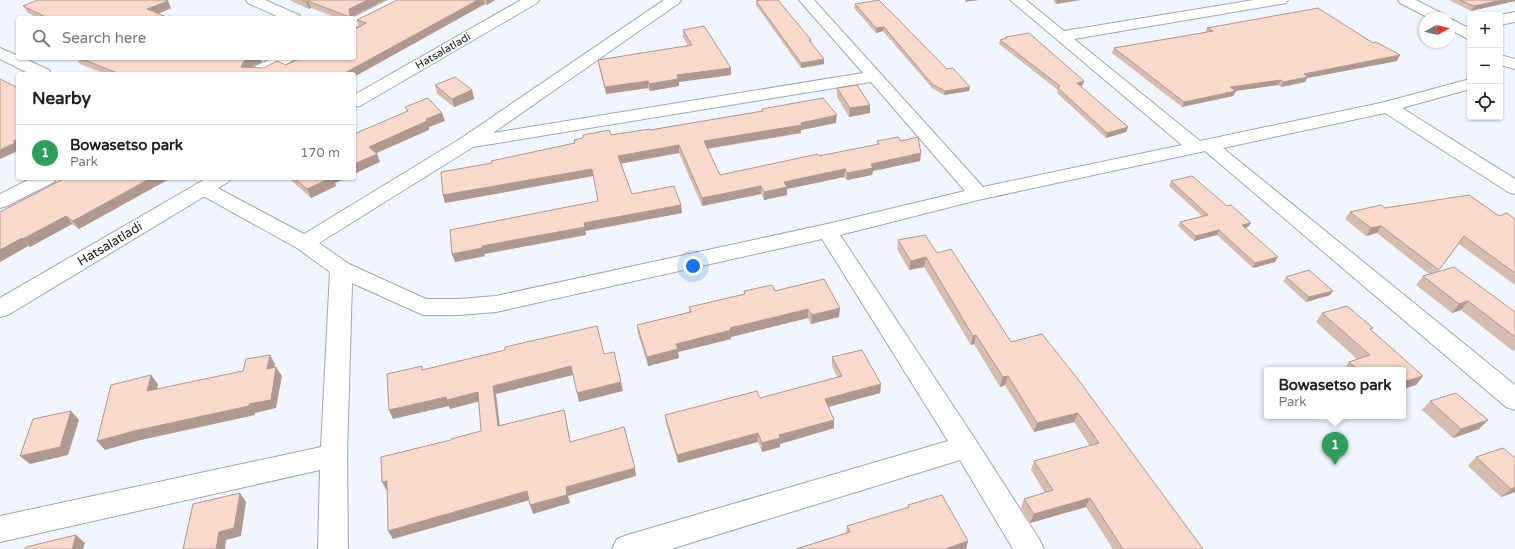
<!DOCTYPE html>
<meta charset="utf-8">
<style>
body{margin:0;font-family:"Varela Round",sans-serif;background:#f6f6f6;color:#222}
.controls{position:absolute;right:12px;top:12px;display:grid;overflow:hidden;border-radius:4px;box-shadow:0 1px 3px #0004}
.controls button{width:36px;height:36px;display:grid;place-items:center;padding:0;border:0;border-bottom:1px solid #e0e0e0;background:#fff;color:#222;font:20px sans-serif}
.compass{position:absolute;left:1419px;top:12px;width:36px;height:36px;border-radius:50%;background:#fff;box-shadow:0 1px 3px #0004;rotate:82deg}
.you{position:absolute;left:693px;top:266px;width:14px;height:14px;margin:-10px;border:3px solid #fff;border-radius:50%;background:#1a73e8;box-shadow:0 0 0 6px #1a73e833}
.badge{display:grid;place-items:center;width:26px;height:26px;border-radius:50%;background:#1a73e8;color:#fff;font-size:13px;font-weight:700}
.pin{position:absolute;translate:-50% -33px;filter:drop-shadow(0 1px 2px #0008)}
.pin::after{content:'';position:absolute;top:21px;width:14px;height:12px;background:inherit;clip-path:polygon(0 0,100% 0,50% 100%)}
.popup{position:absolute;left:1264px;top:367px;width:142px;height:52px;box-sizing:border-box;display:grid;place-content:center;border-radius:4px;background:#fff;filter:drop-shadow(0 1px 3px #0005);font-size:13px;white-space:nowrap;color:#767676}
.popup b{font-size:15px;color:#222}
.popup::after{content:'';position:absolute;left:50%;top:100%;margin-left:-8px;border:8px solid transparent;border-top-color:#fff}
.list{margin:0;padding:0;list-style:none}
h2{display:flex;justify-content:space-between;align-items:center;height:52px;margin:0;padding:0 16px;font-size:17px}
h2 small{font-size:13px;font-weight:400;color:#767676}
.list li{display:grid;grid-template-columns:26px 1fr auto;gap:12px;align-items:center;box-sizing:border-box;height:56px;padding:0 16px;border-top:1px solid #e0e0e0}
.list b{display:block;font-size:15px;white-space:nowrap}
.list p{margin:0;font-size:13px;white-space:nowrap;color:#767676}
.list em{font-size:13px;font-style:normal;color:#767676}
.icon{flex:none;width:22px;height:22px;fill:none;stroke:currentColor;stroke-width:2;stroke-linecap:round;stroke-linejoin:round}
.map{position:relative;flex:none;width:1515px;height:549px;overflow:hidden}
.search{position:absolute;background:#fff;box-shadow:0 1px 3px #0004;left:16px;top:16px;width:340px;height:44px;display:flex;align-items:center;gap:10px;box-sizing:border-box;padding:0 14px;border-radius:4px;color:#767676;font-size:15px}
.panel{position:absolute;background:#fff;box-shadow:0 1px 3px #0004;left:16px;top:72px;width:340px;height:108px;border-radius:4px}
.map>svg:first-child{display:block}
.lines{fill:none;stroke-linecap:round;stroke-linejoin:round}
.minor-casing{stroke:#a1a7b1;stroke-width:2}
.tertiary-casing{stroke:#a1a7b1;stroke-width:2}
.minor{fill:#fff;fill-rule:evenodd}
.tertiary{fill:#fff;fill-rule:evenodd}
.wall{fill:#d6bbaf}
.shaded-wall{fill:#ae988f}
.building{fill:#f9d9cc;stroke:#ae988f}
.labels{text-anchor:middle;dominant-baseline:central;stroke-width:3;stroke-linejoin:round;paint-order:stroke}
.far-street-label{font-size:11px;fill:#181a1d;stroke:#fff}
.street-label{font-size:13px;fill:#181a1d;stroke:#fff}
</style>
<div class="map">
<svg width="1515" height="549" viewBox="0 0 1515 549">
<rect width="100%" height="100%" fill="#f0f5fe"/>
<g class="lines">
<defs>
<g id="minor">
<polygon points="246,0 265,0 299,15 302,18 281,18 248,3"/>
<polygon points="388,0 406,0 404,3 354,28 354,18 352,18"/>
<path d="M664 0H681L679 3 493 133 863 73 799 0H814L983 187 1182 145 1010 0H1026L1064 31 1254 0H1288L1286 3 1281 4 1074 39 1200 141 1385 102 1470 79V89L1402 108 1515 179V194L1508 192 1385 113 1223 148 1515 385V410L1506 407 1205 151 978 200 840 235 975 439 1039 539 1044 549H1013L960 460 671 549H612L617 539 627 535 948 441 822 239 496 312 459 315H423L352 283 347 456 348 549H318L320 470 0 542V516L321 447 330 272 297 248 196 192 193 188 196 184 203 182 210 184 304 234 460 139ZM871 82 965 191 827 224 496 296 459 299H426L349 264 319 243 473 147Z"/>
<polygon points="1398,0 1416,0 1445,15 1448,18 1429,18 1400,3"/>
<polygon points="1515,12 1515,22 1500,25 1500,15"/>
<polygon points="1449,18 1470,29 1470,40 1449,29"/>
<polygon points="0,48 18,56 18,58 23,58 49,70 51,74 30,74 0,59"/>
<polygon points="1500,55 1515,59 1515,69 1500,65"/>
<polygon points="273,58 294,58 292,61 267,74 246,74 248,70"/>
<polygon points="32,178 57,178 54,182 7,206 0,208 0,194"/>
</g>
<g id="tertiary">
<polygon points="521,0 539,0 537,3 360,106 354,107 354,95"/>
<polygon points="207,178 231,178 228,182 8,315 0,317 0,298"/>
</g>
</defs>
<use href="#minor" class="minor-casing"/>
<use href="#tertiary" class="tertiary-casing"/>
<use href="#minor" class="minor"/>
<use href="#tertiary" class="tertiary"/>
</g>
<g class="wall">
<polygon points="289,0 385,0 351,17 352,18 337,18 311,8 309,9"/>
<polygon points="397,0 495,0 487,5 485,4 354,74 105,74 80,64 76,58 260,58 262,62 250,67 264,68 286,65 359,27 357,20"/>
<polygon points="1053,0 1080,0 1056,4"/>
<polygon points="1449,0 1515,0 1515,1 1471,11"/>
<polygon points="756,1 811,40 811,43 824,59 824,64 801,68 756,5"/>
<polygon points="855,4 947,69 970,87 969,91 944,95 932,88 883,31 876,33 854,8"/>
<polygon points="23,6 171,8 158,14 169,18 38,18 28,13"/>
<polygon points="1207,28 1397,61 1307,78 1305,82 1281,87 1278,85 1236,91 1233,96 1182,107 1112,53 1114,48 1206,32"/>
<polygon points="683,30 731,68 731,75 679,82 679,86 650,91 648,88 606,94 599,67 598,60 688,46 683,37"/>
<polygon points="1006,37 1083,85 1080,86 1128,127 1126,132 1106,138 1057,93 1058,90 999,44 1000,40 1005,38"/>
<polygon points="435,85 472,90 474,99 454,107 437,94"/>
<polygon points="837,88 870,105 870,113 849,117 837,97"/>
<polygon points="762,109 836,123 801,130 801,133 707,149 720,175 877,145 877,141 901,141 921,153 920,161 873,171 872,175 847,180 844,177 787,189 787,195 764,200 761,194 702,206 679,153 621,163 632,194 681,205 682,213 585,231 586,235 484,254 485,256 455,262 452,254 598,201 593,176 445,203 443,195 492,163 574,143 574,140 650,130 762,111"/>
<polygon points="65,178 79,229 72,224 30,247 28,246 0,262 0,212"/>
<polygon points="290,178 346,178 335,183 336,186 311,198 292,181"/>
<polygon points="1171,181 1227,206 1251,223 1248,227 1245,228 1275,262 1253,268 1217,235 1194,241 1178,226 1180,222 1202,216 1169,186"/>
<polygon points="1385,208 1499,216 1515,219 1515,285 1459,244 1438,271 1515,312 1515,350 1513,351 1461,310 1452,313 1416,285 1423,276 1429,274 1377,233 1366,236 1345,219 1350,212"/>
<polygon points="898,240 937,253 1011,342 1042,334 1203,549 1113,549 1086,507 1030,523 1021,508 1024,499 1045,493 1031,470 1034,461 1090,446 1074,422 1034,432 1005,385 1000,387 974,344 971,345 924,267 909,270 897,249"/>
<polygon points="1286,277 1330,295 1306,302 1283,281"/>
<polygon points="744,291 775,291 839,317 811,324 808,318 731,337 731,339 678,352 679,358 648,366 638,334 637,325 689,312 689,307 745,294"/>
<polygon points="1322,313 1371,330 1423,376 1416,385 1403,389 1403,370 1343,370 1349,362 1357,359 1316,322"/>
<polygon points="832,357 881,384 880,393 828,407 834,428 780,444 780,447 762,452 758,442 678,463 666,424 665,415 760,398 837,377 832,366"/>
<polygon points="1430,401 1488,420 1479,429 1453,438 1422,410"/>
<polygon points="1476,457 1515,458 1515,492 1501,497 1468,466"/>
<polygon points="908,505 968,541 966,549 796,549 846,533 847,526 908,508"/>
</g>
<g class="shaded-wall">
<polygon points="368,0 385,0 351,17 352,18 350,18 349,9"/>
<polygon points="478,0 484,0 485,4 354,77 354,74 343,74"/>
<polygon points="486,0 495,0 487,5"/>
<polygon points="966,0 979,0 965,2"/>
<polygon points="1057,0 1080,0 1056,4"/>
<polygon points="1502,0 1515,0 1515,1 1471,11 1474,6"/>
<polygon points="168,1 171,8 151,17 147,9"/>
<polygon points="308,1 311,8 309,9 306,2"/>
<polygon points="884,27 883,31 876,33 876,28"/>
<polygon points="1400,55 1397,61 1307,78 1305,82 1281,87 1283,82 1304,74"/>
<polygon points="250,58 260,58 262,62 247,69 241,67 244,61"/>
<polygon points="824,59 824,64 801,68 801,63"/>
<polygon points="731,68 731,75 679,82 679,86 650,91 649,84 677,75"/>
<polygon points="1281,80 1278,85 1228,92 1230,87"/>
<polygon points="648,81 648,88 606,94 605,87"/>
<polygon points="1084,81 1083,85 1076,87 1077,83"/>
<polygon points="970,87 969,91 944,95 945,91"/>
<polygon points="472,90 474,99 454,107 452,99"/>
<polygon points="1236,91 1233,96 1182,107 1184,102"/>
<polygon points="870,105 870,113 849,117 850,108"/>
<polygon points="442,113 445,121 429,127 429,130 372,155 369,147 426,119"/>
<polygon points="837,115 836,123 801,130 801,133 704,149 704,141 801,123"/>
<polygon points="1128,127 1126,132 1106,138 1107,133"/>
<polygon points="18,139 18,151 0,159 0,150"/>
<polygon points="679,145 679,153 619,164 618,156"/>
<polygon points="921,153 920,161 873,171 872,175 847,180 847,173 871,164"/>
<polygon points="377,154 380,162 354,174 354,164"/>
<polygon points="592,169 593,176 445,203 443,195"/>
<polygon points="845,169 844,177 787,189 787,195 764,200 764,192 784,182"/>
<polygon points="151,178 171,178 79,229 73,221"/>
<polygon points="331,178 346,178 335,183 336,186 311,198 307,189"/>
<polygon points="761,186 761,194 702,206 702,198"/>
<polygon points="681,205 682,213 585,231 586,235 484,254 485,256 455,262 452,254 482,246 584,223"/>
<polygon points="66,216 72,224 30,247 23,239"/>
<polygon points="1251,223 1248,227 1239,229 1242,225"/>
<polygon points="1381,226 1377,233 1366,236 1371,228"/>
<polygon points="1219,230 1217,235 1194,241 1196,236"/>
<polygon points="22,238 28,246 0,262 0,250"/>
<polygon points="926,257 924,267 909,270 911,261"/>
<polygon points="1278,257 1275,262 1253,268 1255,263"/>
<polygon points="1333,291 1330,295 1306,302 1309,297"/>
<polygon points="1468,301 1461,310 1452,313 1459,304"/>
<polygon points="840,308 839,317 811,324 812,315"/>
<polygon points="808,309 808,318 731,337 731,339 678,352 679,358 648,366 647,357 676,344 730,328"/>
<polygon points="976,335 974,344 971,345 973,336"/>
<polygon points="270,355 275,364 272,378 267,369"/>
<polygon points="571,366 573,375 496,394 501,435 498,426 493,386"/>
<polygon points="276,367 282,376 276,408 255,413 255,415 141,440 105,450 97,441 134,431 249,404"/>
<polygon points="151,375 158,384 155,400 147,391"/>
<polygon points="1008,376 1005,385 1000,387 1003,377"/>
<polygon points="1423,376 1416,385 1403,389 1403,382"/>
<polygon points="621,382 623,391 579,402 577,393"/>
<polygon points="881,384 880,393 824,408 825,399"/>
<polygon points="478,392 481,401 450,409 449,406 393,419 389,410 446,397"/>
<polygon points="564,410 566,418 572,450 570,442"/>
<polygon points="71,411 79,420 68,455 30,464 20,456"/>
<polygon points="1078,413 1074,422 1034,432 1037,423"/>
<polygon points="834,420 834,428 780,444 780,447 762,452 762,443 779,435"/>
<polygon points="1488,420 1479,429 1453,438 1461,429"/>
<polygon points="758,433 758,442 678,463 677,455"/>
<polygon points="635,468 636,476 568,496 570,503 533,514 530,505 566,487"/>
<polygon points="387,481 387,491 382,482"/>
<polygon points="1515,487 1515,492 1501,497 1511,489"/>
<polygon points="527,491 530,500 393,539 388,531"/>
<polygon points="240,493 246,502 241,536 226,540 225,549 216,549 219,532"/>
<polygon points="1090,498 1086,507 1030,523 1034,514"/>
<polygon points="76,535 85,543 83,549 72,549"/>
<polygon points="968,541 966,549 945,549"/>
</g>
<g class="building">
<polygon points="38,0 166,0 168,1 147,9 169,18 48,18 23,6"/>
<polygon points="302,0 368,0 349,9 350,17 308,1 306,2"/>
<polygon points="397,0 478,0 343,74 120,74 79,58 250,58 244,61 241,67 264,68 277,61 286,65 301,58 354,58 354,30 366,23 357,20"/>
<polygon points="761,0 778,0 811,40 809,40 824,59 801,63 756,1"/>
<polygon points="879,0 947,69 953,68 970,87 945,91 932,84 884,27 876,28 855,4"/>
<polygon points="1460,0 1502,0 1474,6"/>
<polygon points="1318,8 1373,43 1376,42 1400,55 1304,74 1308,77 1283,82 1281,80 1230,87 1236,91 1184,102 1114,48 1213,31 1207,28"/>
<polygon points="704,26 731,68 677,75 678,79 649,84 648,81 605,87 598,60 692,45 683,30"/>
<polygon points="1029,33 1084,81 1077,83 1128,127 1107,133 1058,88 1060,86 1000,40 1007,38 1006,37"/>
<polygon points="455,77 472,90 452,99 435,85"/>
<polygon points="0,79 18,88 18,139 13,141 15,143 0,150"/>
<polygon points="857,85 870,105 850,108 837,88"/>
<polygon points="428,98 442,113 426,119 427,121 369,147 377,154 354,164 354,134 408,111 405,107"/>
<polygon points="823,98 837,115 801,123 802,125 704,141 720,175 818,154 819,156 879,144 877,141 898,137 901,141 918,137 921,153 871,164 873,168 847,173 845,169 784,182 787,187 764,192 761,186 702,198 679,145 618,156 632,194 674,186 681,205 584,223 585,227 482,246 482,248 452,254 450,230 598,201 592,169 443,195 441,172 492,163 491,161 575,143 574,140 583,138 583,135 609,130 611,135 650,129 650,130 763,111 762,109"/>
<polygon points="1192,176 1227,206 1231,205 1251,223 1242,225 1278,257 1255,263 1219,230 1196,236 1180,222 1208,215 1171,181"/>
<polygon points="65,178 151,178 73,221 66,216 23,239 22,238 0,250 0,212"/>
<polygon points="294,178 331,178 307,189"/>
<polygon points="1469,195 1499,216 1507,213 1515,219 1515,273 1464,236 1439,270 1381,226 1371,228 1350,212 1381,205 1385,208"/>
<polygon points="925,235 937,253 951,249 1011,342 1042,334 1077,378 1203,549 1123,549 1090,498 1034,514 1024,499 1053,490 1034,461 1099,443 1078,413 1037,423 1008,376 1003,377 976,335 973,336 926,257 911,261 898,240"/>
<polygon points="1454,267 1515,312 1515,337 1468,301 1459,304 1423,276"/>
<polygon points="1309,270 1333,291 1309,297 1286,277"/>
<polygon points="824,279 840,308 812,315 808,309 730,328 731,330 676,344 678,349 647,357 637,325 691,312 689,307 745,294 744,291 772,285 775,291"/>
<polygon points="1347,306 1373,328 1370,329 1423,376 1403,382 1403,370 1358,370 1349,362 1370,355 1322,313"/>
<polygon points="597,326 604,354 614,352 621,382 577,393 571,366 493,386 498,426 564,410 570,442 624,427 635,468 566,487 567,495 530,505 527,491 388,531 387,481 382,482 381,457 451,440 451,439 481,431 478,392 447,400 446,397 389,410 387,374 422,366 422,370 505,350 505,347"/>
<polygon points="862,350 881,384 825,399 834,420 779,435 780,438 762,443 758,433 677,455 665,415 757,391 760,398 842,376 832,357"/>
<polygon points="270,355 267,369 276,367 271,400 249,404 249,406 134,431 97,441 111,385 151,375 147,391 243,371 246,359"/>
<polygon points="1456,393 1488,420 1461,429 1430,401"/>
<polygon points="71,411 60,447 20,456 33,419"/>
<polygon points="1503,448 1515,458 1515,487 1511,489 1476,457"/>
<polygon points="240,493 234,528 219,532 216,549 183,549 193,504"/>
<polygon points="942,495 968,541 945,549 796,549 850,532 847,526 909,507 908,505"/>
<polygon points="76,535 72,549 25,549 26,547"/>
</g>
<g class="labels">
<g class="far-street-label">
<text transform="translate(443 51) rotate(-30)">Hatsalatladi</text>
</g>
<g class="street-label">
<text transform="translate(110 244) rotate(-31)">Hatsalatladi</text>
</g>
</g>
</svg>
<div class="controls">
<button>+</button>
<button>−</button>
<button><svg class="icon" aria-label="locate" viewBox="0 0 24 24"><circle cx="12" cy="12" r="6"/><path d="M12 2v4M12 18v4M2 12h4M18 12h4"/></svg></button>
</div>
<svg class="compass" viewBox="-18 -18 36 36"><path d="M0-13l5 13h-10z" fill="#e53935"/><path d="M0 13l5-13h-10z" fill="#767676"/></svg>
<div class="you"></div>
<div class="pin badge" style="left:1335px;top:465px;background:#2e9e5b">1</div>
<div class="popup"><b>Bowasetso park</b>Park</div>
<div class="search"><svg class="icon" aria-label="search" viewBox="0 0 24 24"><circle cx="10" cy="10" r="6"/><path d="M15 15l6 6"/></svg>Search here</div>
<section class="panel">
<h2>Nearby<small></small></h2>
<ul class="list">
<li><span class="badge" style="background:#2e9e5b">1</span><div><b>Bowasetso park</b><p>Park</p></div><em>170 m</em></li>
</ul>
</section>
</div>
